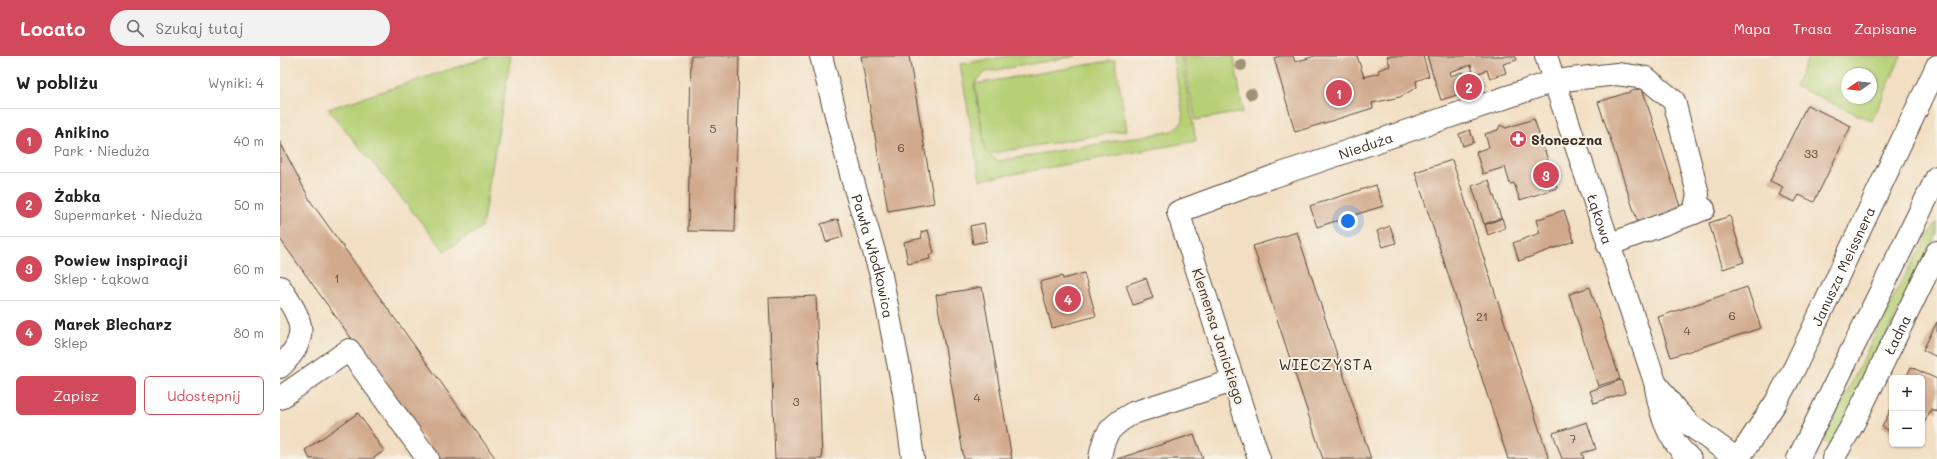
<!DOCTYPE html>
<html lang="pl">
<meta charset="utf-8">
<style>
body{margin:0;font-family:Mali,sans-serif;background:#f2f2f2;color:#202124}
.controls{position:absolute;right:12px;bottom:12px;display:grid;overflow:hidden;border-radius:6px;box-shadow:0 1px 3px #0004}
.controls button{width:36px;height:36px;display:grid;place-items:center;padding:0;border:0;border-bottom:1px solid #e0e0e0;background:#fff;color:#202124;font:20px sans-serif}
.compass{position:absolute;left:1561px;top:12px;width:36px;height:36px;border-radius:50%;background:#fff;box-shadow:0 1px 3px #0004;rotate:256deg}
.you{position:absolute;left:1068px;top:165px;width:14px;height:14px;margin:-10px;border:3px solid #fff;border-radius:50%;background:#1a73e8;box-shadow:0 0 0 6px #1a73e833}
.badge{display:grid;place-items:center;width:26px;height:26px;border-radius:50%;background:#d1495b;color:#fff;font-size:13px;font-weight:700}
.pin{position:absolute;translate:-50% -50%;border:2px solid #fff;box-shadow:0 1px 4px #0006}
.list{margin:0;padding:0;list-style:none}
h2{display:flex;justify-content:space-between;align-items:center;height:52px;margin:0;padding:0 16px;font-size:17px}
h2 small{font-size:13px;font-weight:400;color:#757577}
.list li{display:grid;grid-template-columns:26px 1fr auto;gap:12px;align-items:center;box-sizing:border-box;height:64px;padding:0 16px;border-top:1px solid #e0e0e0}
.list b{display:block;font-size:15px;white-space:nowrap}
.list p{margin:0;font-size:13px;white-space:nowrap;color:#757577}
.list em{font-size:13px;font-style:normal;color:#757577}
.actions{display:flex;gap:8px;padding:12px 16px}
.actions a{flex:1;padding:9px 0;border:1px solid #d1495b;border-radius:6px;text-align:center;font-size:14px;color:#d1495b}
.actions .main{background:#d1495b;color:#fff}
.icon{flex:none;width:22px;height:22px;fill:none;stroke:currentColor;stroke-width:2;stroke-linecap:round;stroke-linejoin:round}
.map{position:relative;flex:none;width:1657px;height:403px;overflow:hidden}
header{display:flex;align-items:center;gap:24px;box-sizing:border-box;height:56px;padding:0 20px;background:#d1495b;color:#fff}
header strong{font-size:19px}
nav{display:flex;gap:22px;margin-inline-start:auto;font-size:14px}
.search{width:280px;height:36px;background:#f2f2f2;display:flex;align-items:center;gap:10px;box-sizing:border-box;padding:0 14px;border-radius:22px;color:#757577;font-size:15px}
main{display:flex}
aside{flex:1;background:#fff}
.map>svg:first-child{display:block}
.green{fill:#b6d076;stroke:#787d4a;fill-rule:evenodd}
.building{fill:#d1aa8e}
.lines{fill:none;stroke-linecap:round;stroke-linejoin:round}
.minor-casing{stroke:#564537;stroke-width:24}
.major-casing{stroke:#564537;stroke-width:24}
.minor{stroke:#fff;stroke-width:22}
.major{stroke:#fff;stroke-width:22}
.tree{fill:#9e9374}
.labels{text-anchor:middle;dominant-baseline:central;stroke-width:4;stroke-linejoin:round;paint-order:stroke}
.number-label{font-size:12px;fill:#604a3a}
.poi-label{font-size:14px;font-weight:bold;fill:#3b2a1e;stroke:#f7f3e8;text-anchor:start}
.street-label{font-size:14px;fill:#3b2a1e;stroke:#f7f3e8}
.neighbourhood-label{font-size:15px;letter-spacing:1px;fill:#3b2a1e;stroke:#f7f3e8}
</style>
<header>
<strong>Locato</strong>
<div class="search"><svg class="icon" aria-label="search" viewBox="0 0 24 24"><circle cx="10" cy="10" r="6"/><path d="M15 15l6 6"/></svg>Szukaj tutaj</div>
<nav><a>Mapa</a><a>Trasa</a><a>Zapisane</a></nav>
</header>
<main>
<aside>
<h2>W pobliżu<small>Wyniki: 4</small></h2>
<ul class="list">
<li><span class="badge">1</span><div><b>Anikino</b><p>Park · Nieduża</p></div><em>40 m</em></li>
<li><span class="badge">2</span><div><b>Żabka</b><p>Supermarket · Nieduża</p></div><em>50 m</em></li>
<li><span class="badge">3</span><div><b>Powiew inspiracji</b><p>Sklep · Łąkowa</p></div><em>60 m</em></li>
<li><span class="badge">4</span><div><b>Marek Blecharz</b><p>Sklep</p></div><em>80 m</em></li>
</ul>
<div class="actions"><a class="main">Zapisz</a><a>Udostępnij</a></div>
</aside>
<div class="map">
<svg width="1657" height="403" viewBox="0 0 1657 403">
<rect width="100%" height="100%" fill="#f7f3e8"/>
<filter id="ink" filterUnits="userSpaceOnUse"><feTurbulence type="fractalNoise" baseFrequency=".025" numOctaves="2"/><feDisplacementMap in="SourceGraphic" scale="8" xChannelSelector="R" yChannelSelector="G"/><feConvolveMatrix kernelMatrix="1 2 1 2 8 2 1 2 1" color-interpolation-filters="sRGB"/></filter>
<filter id="wash" filterUnits="userSpaceOnUse"><feTurbulence type="fractalNoise" baseFrequency=".012" numOctaves="4" result="noise"/><feDisplacementMap in="SourceGraphic" scale="16" xChannelSelector="R" yChannelSelector="G"/><feGaussianBlur stdDeviation="0.9" result="paint"/><feColorMatrix in="noise" values="0 0 0 0 0 0 0 0 0 0 0 0 0 0 0 0 0 1.4 0 .05"/><feComposite in="paint" operator="in"/></filter>
<g filter="url(#wash)">
<rect width="100%" height="100%" fill="#f2dfc3"/>
<g class="green">
<polygon points="211,0 231,0 202,171 165,195 48,53"/>
<polygon points="728,0 796,0 706,16 694,28 706,97 695,28 835,4 847,74 708,98 718,105 893,75 903,65 903,61 893,0 901,0 916,85 700,124 680,8"/>
<polygon points="903,0 954,0 963,56 915,64"/>
<path d="M1529 0H1621L1592 65 1515 30ZM1567 18H1591V42H1567Z"/>
<polygon points="1657,166 1657,178 1566,362 1551,390 1543,385 1620,228"/>
</g>
<g id="blocks">
<g class="building">
<polygon points="411,0 459,0 455,176 408,175"/>
<polygon points="581,0 629,0 654,147 608,155"/>
<polygon points="1000,0 1013,0 1015,6 1035,0 1077,0 1084,21 1100,17 1098,14 1110,10 1107,0 1143,0 1149,20 1136,25 1137,31 1120,41 1092,47 1093,52 1015,76 994,2"/>
<polygon points="1147,0 1235,0 1237,4 1223,8 1226,17 1210,22 1207,14 1194,19 1191,9 1169,16 1170,20 1182,16 1186,19 1188,25 1199,21 1203,31 1161,44"/>
<polygon points="1362,32 1401,154 1358,167 1318,46"/>
<polygon points="1527,49 1571,70 1534,146 1519,139 1515,146 1499,139 1503,131 1490,125"/>
<polygon points="1254,63 1261,84 1266,87 1264,92 1277,132 1240,144 1234,127 1230,128 1225,111 1203,118 1196,96 1209,91 1205,78 1218,74 1220,69 1226,72"/>
<polygon points="1190,74 1194,86 1183,90 1179,78"/>
<polygon points="0,86 31,146 216,403 158,403 0,183"/>
<polygon points="1172,104 1269,403 1228,403 1135,116"/>
<polygon points="1209,124 1221,162 1204,168 1192,130"/>
<polygon points="1096,129 1103,150 1037,171 1030,150"/>
<polygon points="1284,154 1294,185 1239,205 1233,187 1260,177 1256,164"/>
<polygon points="1450,160 1464,206 1443,213 1429,167"/>
<polygon points="1222,162 1225,172 1208,179 1205,169"/>
<polygon points="558,163 563,181 546,186 541,168"/>
<polygon points="704,167 707,185 693,188 690,170"/>
<polygon points="1110,170 1116,187 1103,191 1097,175"/>
<polygon points="648,174 654,197 649,199 650,203 628,208 624,186 642,182 641,176"/>
<polygon points="1017,176 1091,403 1043,403 973,190"/>
<polygon points="804,217 816,260 772,272 760,226 782,220 783,223"/>
<polygon points="866,222 873,242 853,249 846,229"/>
<polygon points="702,231 732,403 684,403 656,239"/>
<polygon points="1310,231 1340,323 1318,330 1289,238"/>
<polygon points="1467,231 1481,272 1391,301 1378,261"/>
<polygon points="536,240 542,403 495,403 489,242"/>
<polygon points="1657,266 1657,301 1643,294"/>
<polygon points="1631,311 1657,323 1657,356 1651,353 1642,372 1642,322 1626,322"/>
<polygon points="1341,324 1345,337 1314,347 1310,335"/>
<polygon points="1612,351 1612,376 1602,371"/>
<polygon points="78,357 104,395 92,403 30,403 25,394"/>
<polygon points="1307,366 1316,393 1302,397 1304,403 1282,403 1273,377"/>
<polygon points="914,378 923,403 837,403"/>
</g>
</g>
</g>
<g filter="url(#ink)">
<use href="#blocks" fill-opacity="0" stroke="#564537" stroke-width="1"/>
<g class="lines">
<defs>
<g id="minor">
<path id="s1" d="M541 0 572 122 601 219 624 337 633 403"/>
<path id="s2" d="M1266 0 1375 326C1380 356 1386 382 1410 403"/>
<polyline points="1328,189 1424,153"/>
<path d="M0 231C22 264 32 280 0 311"/>
<polyline points="1377,329 1395,353 1410,369 1457,403"/>
<polyline points="0,342 69,294 148,403"/>
<path d="M820 403C823 378 831 369 853 357L953 325"/>
<path id="s3" d="M979 403 898 156 992 121 1274 25 1337 18 1366 22 1394 45 1418 138 1414 157"/>
<path id="s4" d="M1553 403 1574 366 1657 196"/>
</g>
<g id="major">
<path id="s5" d="M1458 403 1496 346 1515 311 1657 10"/>
<polyline points="1518,403 1657,121"/>
</g>
</defs>
<use href="#minor" class="minor-casing"/>
<use href="#major" class="major-casing"/>
<use href="#minor" class="minor"/>
<use href="#major" class="major"/>
</g>
<g class="tree">
<circle cx="961" cy="9" r="6"/>
<circle cx="971" cy="38" r="6"/>
</g>
</g>
<defs>
<symbol id="pharmacy-disc" viewBox="-11 -11 22 22"><circle r="9.5" fill="#d1495b" stroke="#f7f3e8"/><path d="M-2-6h4v4h4v4h-4v4h-4v-4h-4v-4h4Z" fill="#fff"/></symbol>
</defs>
<g fill-rule="evenodd">
<use href="#pharmacy-disc" x="1228" y="73" width="20" height="20"/>
</g>
<g class="labels">
<g class="number-label">
<text x="433" y="72">5</text>
<text x="621" y="91">6</text>
<text x="1531" y="97">33</text>
<text x="57" y="222">1</text>
<text x="1452" y="259">6</text>
<text x="1202" y="260">21</text>
<text x="1407" y="274">4</text>
<text x="697" y="341">4</text>
<text x="516" y="345">3</text>
<text x="1293" y="382">7</text>
</g>
<g class="poi-label">
<text x="1251" y="83">Słoneczna</text>
</g>
<g class="street-label">
<text stroke="none"><textPath href="#s3" startOffset="459">Nieduża</textPath></text>
<text stroke="none"><textPath href="#s2" startOffset="172">Łąkowa</textPath></text>
<text stroke="none"><textPath href="#s1" startOffset="207">Pawła Włodkowica</textPath></text>
<text stroke="none"><textPath href="#s5" startOffset="220">Janusza Meissnera</textPath></text>
<text stroke="none"><textPath href="#s4" startOffset="140">Ładna</textPath></text>
<text transform="translate(939 280) rotate(72)">Klemensa Janickiego</text>
</g>
<g class="neighbourhood-label">
<text x="1046" y="308">WIECZYSTA</text>
</g>
</g>
</svg>
<div class="controls">
<button>+</button>
<button>−</button>
</div>
<svg class="compass" viewBox="-18 -18 36 36"><path d="M0-13l5 13h-10z" fill="#e53935"/><path d="M0 13l5-13h-10z" fill="#757577"/></svg>
<div class="you"></div>
<div class="pin badge" style="left:1059px;top:37px">1</div>
<div class="pin badge" style="left:1189px;top:31px">2</div>
<div class="pin badge" style="left:1266px;top:119px">3</div>
<div class="pin badge" style="left:788px;top:243px">4</div>
</div>
</main>
